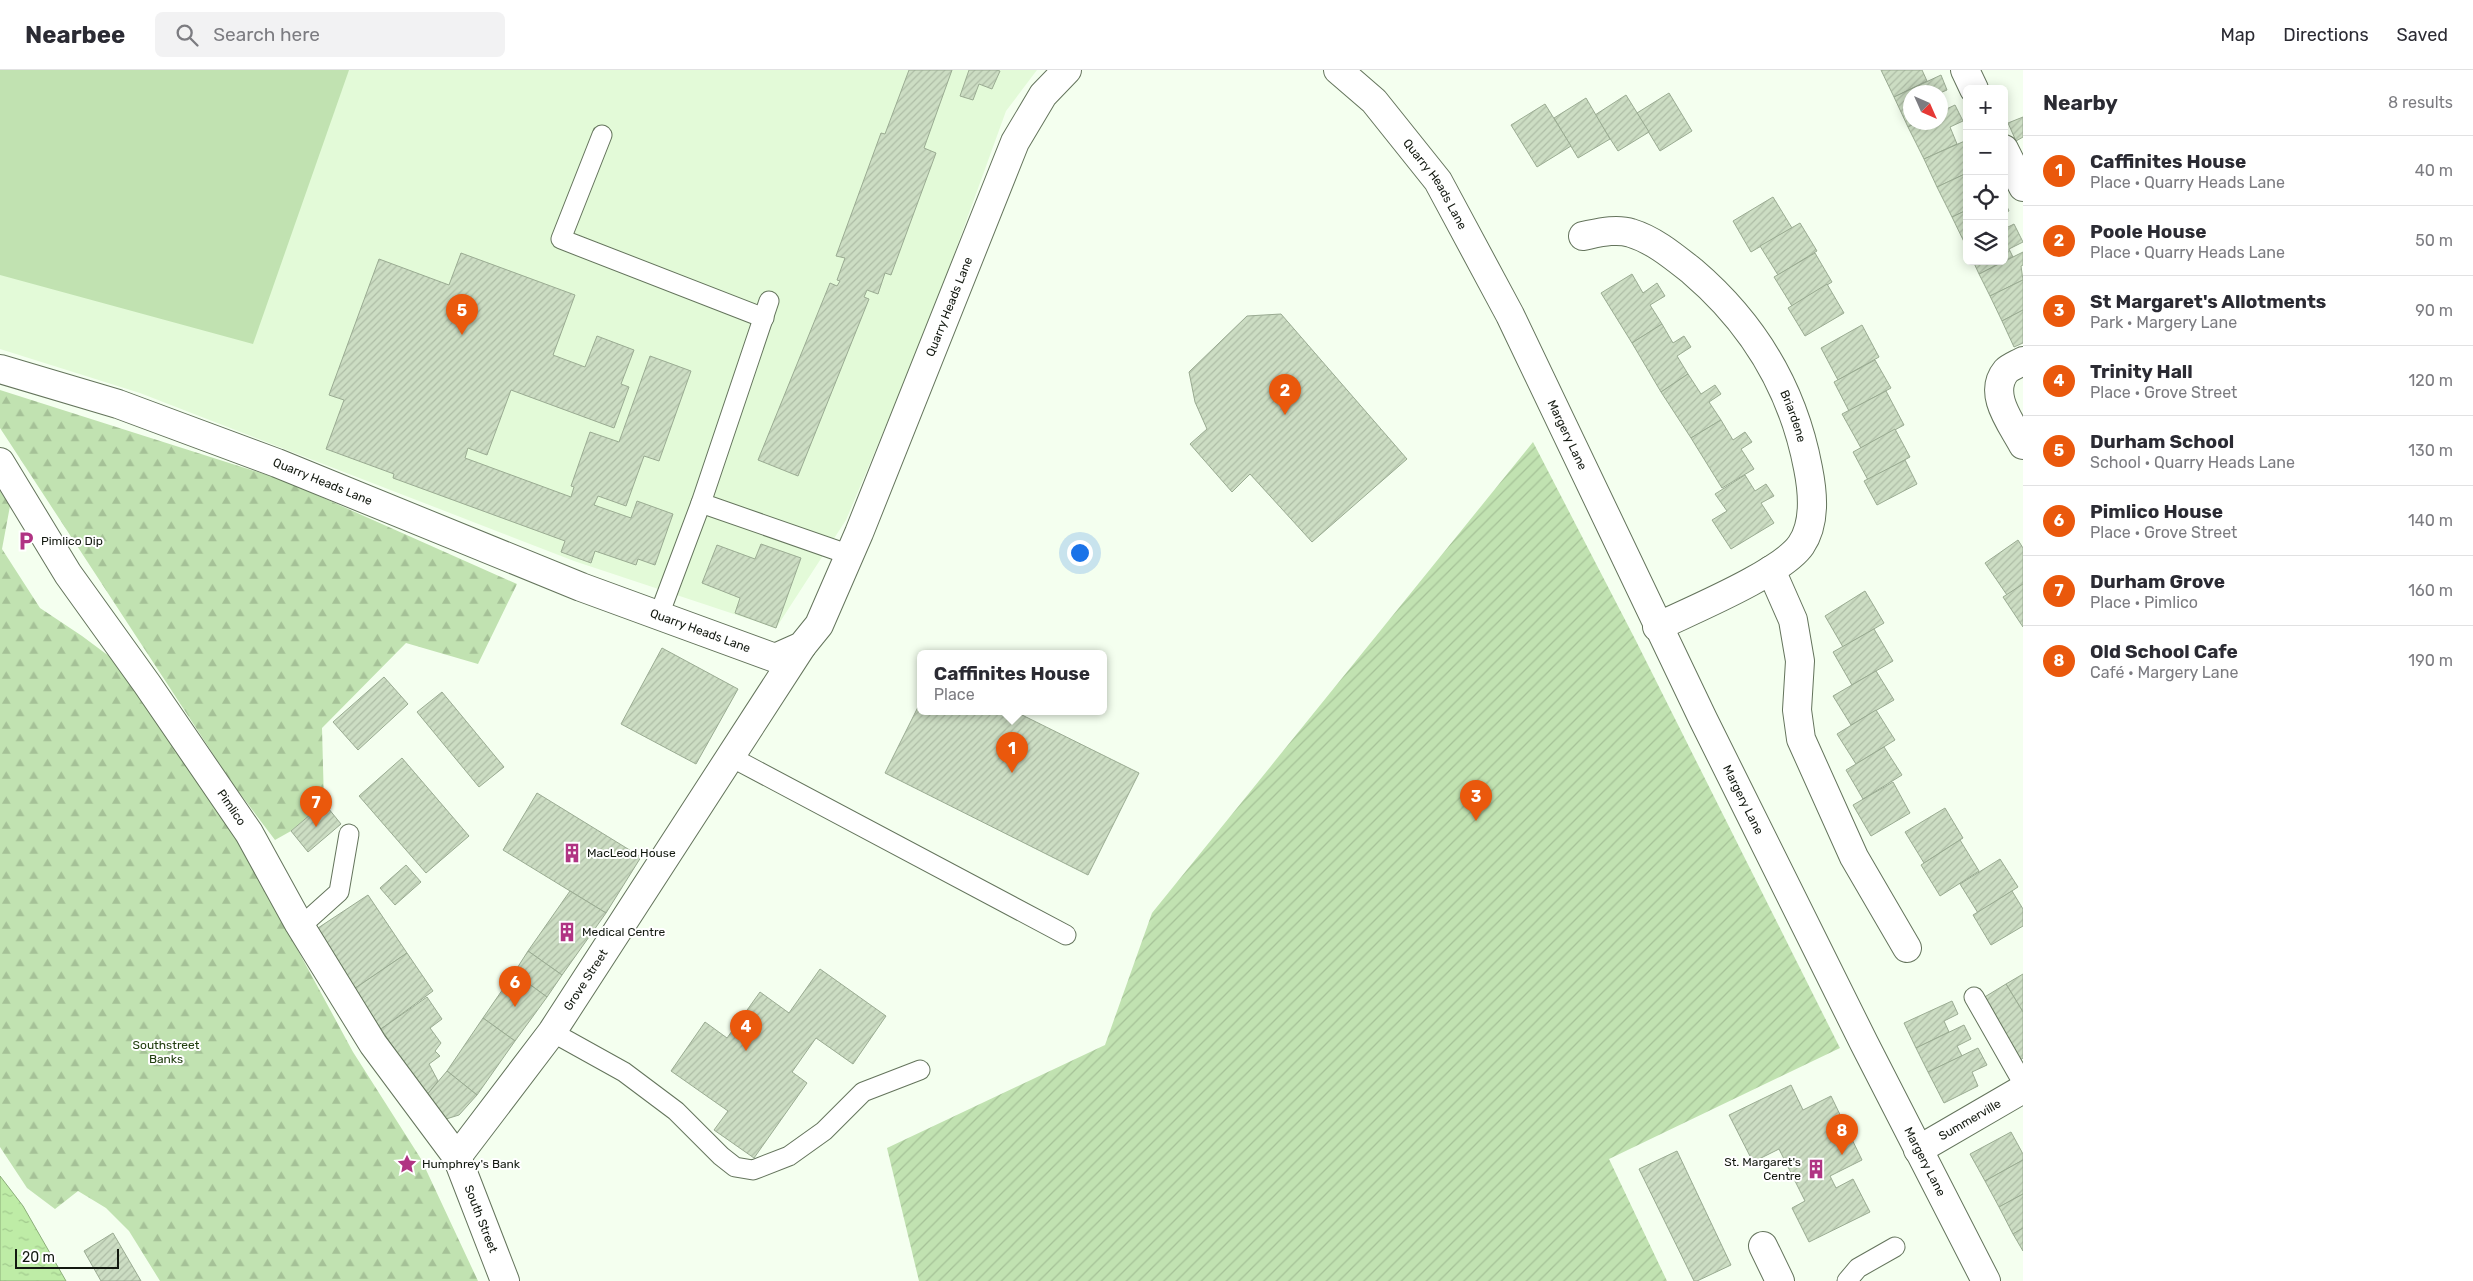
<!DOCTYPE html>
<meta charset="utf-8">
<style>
body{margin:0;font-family:Rubik,sans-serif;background:#f2f2f3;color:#2b2b33}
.controls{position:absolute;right:15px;top:15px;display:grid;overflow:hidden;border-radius:8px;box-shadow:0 2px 12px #0003}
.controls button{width:45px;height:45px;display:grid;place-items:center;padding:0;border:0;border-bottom:1px solid #e1e1e2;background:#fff;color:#2b2b33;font:25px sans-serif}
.compass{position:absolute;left:1903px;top:15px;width:45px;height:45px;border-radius:50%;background:#fff;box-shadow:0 2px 12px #0003;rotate:135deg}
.scale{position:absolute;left:15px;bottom:12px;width:104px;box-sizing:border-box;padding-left:5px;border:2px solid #131910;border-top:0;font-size:14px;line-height:18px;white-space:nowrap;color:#131910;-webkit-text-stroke:4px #fff;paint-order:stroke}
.you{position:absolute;left:1079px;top:482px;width:18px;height:18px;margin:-12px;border:4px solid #fff;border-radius:50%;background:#1a73e8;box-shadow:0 0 0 8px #1a73e833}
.badge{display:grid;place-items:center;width:32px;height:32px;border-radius:50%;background:#ea580c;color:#fff;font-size:16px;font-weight:700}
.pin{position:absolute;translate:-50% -41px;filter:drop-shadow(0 1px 2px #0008)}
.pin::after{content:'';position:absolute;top:26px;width:18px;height:15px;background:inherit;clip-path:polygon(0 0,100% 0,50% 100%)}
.popup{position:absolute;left:917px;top:580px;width:190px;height:65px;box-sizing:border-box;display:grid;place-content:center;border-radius:8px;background:#fff;filter:drop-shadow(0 1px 4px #0005);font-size:16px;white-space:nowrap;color:#7c7c81}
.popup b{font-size:19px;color:#2b2b33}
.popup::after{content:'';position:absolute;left:50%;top:100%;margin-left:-10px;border:10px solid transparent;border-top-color:#fff}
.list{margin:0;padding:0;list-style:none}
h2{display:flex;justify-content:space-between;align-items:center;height:65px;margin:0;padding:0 20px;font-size:21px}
h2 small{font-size:16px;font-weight:400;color:#7c7c81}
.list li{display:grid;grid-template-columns:32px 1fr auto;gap:15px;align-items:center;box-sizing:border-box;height:70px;padding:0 20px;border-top:1px solid #e1e1e2}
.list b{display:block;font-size:19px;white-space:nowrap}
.list p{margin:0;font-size:16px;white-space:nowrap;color:#7c7c81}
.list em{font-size:16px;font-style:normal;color:#7c7c81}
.icon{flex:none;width:28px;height:28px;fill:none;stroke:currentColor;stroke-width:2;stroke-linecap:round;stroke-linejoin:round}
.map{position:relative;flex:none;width:2023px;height:1211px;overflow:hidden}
header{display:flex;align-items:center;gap:30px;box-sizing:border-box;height:70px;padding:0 25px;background:#fff;border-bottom:1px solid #e1e1e2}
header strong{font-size:24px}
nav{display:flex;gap:28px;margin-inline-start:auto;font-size:18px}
.search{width:350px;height:45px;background:#f2f2f3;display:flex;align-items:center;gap:12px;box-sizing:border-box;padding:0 18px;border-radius:8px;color:#7c7c81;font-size:19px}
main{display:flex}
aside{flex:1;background:#fff}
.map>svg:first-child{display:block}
.built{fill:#e3fad8}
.green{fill:#c1e2b1}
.forest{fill:url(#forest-firs)}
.garden{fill:url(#garden-furrows)}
.water{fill:url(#water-ripples);stroke:#8bad79}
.building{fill:url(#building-hatch);stroke:#9aab92}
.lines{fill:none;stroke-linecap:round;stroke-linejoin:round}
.service-casing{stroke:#64745c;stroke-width:21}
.minor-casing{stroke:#64745c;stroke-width:30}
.tertiary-casing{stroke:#64745c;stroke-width:30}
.service{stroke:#fff;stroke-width:19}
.minor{stroke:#fff;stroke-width:28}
.tertiary{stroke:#fff;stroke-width:28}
.labels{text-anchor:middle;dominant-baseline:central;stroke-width:4;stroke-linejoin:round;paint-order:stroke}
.street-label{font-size:12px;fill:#131910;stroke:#fff}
.poi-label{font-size:12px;fill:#131910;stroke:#fff;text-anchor:start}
.park-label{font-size:12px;fill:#213e0f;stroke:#fff}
</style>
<header>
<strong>Nearbee</strong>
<div class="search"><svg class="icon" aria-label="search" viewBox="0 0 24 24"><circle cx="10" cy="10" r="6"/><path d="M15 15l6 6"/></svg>Search here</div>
<nav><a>Map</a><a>Directions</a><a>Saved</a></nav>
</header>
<main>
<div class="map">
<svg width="2023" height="1211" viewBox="0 0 2023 1211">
<defs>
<pattern id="forest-firs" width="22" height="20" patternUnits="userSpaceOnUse" patternTransform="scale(1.25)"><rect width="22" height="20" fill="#c1e2b1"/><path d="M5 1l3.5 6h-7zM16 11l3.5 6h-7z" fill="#a5c197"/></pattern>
<pattern id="garden-furrows" width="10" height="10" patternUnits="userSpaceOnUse" patternTransform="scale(1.25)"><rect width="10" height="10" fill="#c1e2b1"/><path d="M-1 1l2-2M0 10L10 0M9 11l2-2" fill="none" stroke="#a5c197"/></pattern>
<pattern id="water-ripples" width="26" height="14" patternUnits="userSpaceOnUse" patternTransform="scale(1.25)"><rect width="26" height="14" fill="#beeca6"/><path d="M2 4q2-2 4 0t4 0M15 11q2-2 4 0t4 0" fill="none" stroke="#a2ca8e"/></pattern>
<pattern id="building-hatch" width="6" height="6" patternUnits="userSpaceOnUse" patternTransform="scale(1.25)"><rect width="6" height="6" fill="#ccddc3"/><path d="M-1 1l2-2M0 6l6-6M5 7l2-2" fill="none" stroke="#aebda6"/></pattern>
</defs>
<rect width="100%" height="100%" fill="#f4ffef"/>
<polygon class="built" points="0,0 1037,0 1006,41 930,251 846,450 776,558 574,491 140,323 0,279"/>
<polygon class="green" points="0,0 349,0 253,274 0,205"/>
<g class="forest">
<polygon points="0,320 283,410 517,514 478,594 406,573 322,658 324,733 291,761 275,770 232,713 0,358"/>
<polygon points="0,421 10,436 2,479 40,538 82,566 121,595 216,729 353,982 421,1089 478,1211 160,1211 129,1161 106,1138 78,1121 55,1139 27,1118 0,1077"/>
</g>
<polygon class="garden" points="1533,372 1635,569 1840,978 1609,1089 1667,1211 919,1211 887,1078 1105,975 1152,843"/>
<polygon class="water" points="0,1106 23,1136 66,1211 0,1211"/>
<g class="building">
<polygon points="909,0 952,0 924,78 936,83 891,205 885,203 878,224 867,220 864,227 869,229 798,406 758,390 830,213 837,216 840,211 837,210 845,188 836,186 881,63 885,64"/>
<polygon points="969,0 996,0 1000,1 992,19 979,14 973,30 960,26"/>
<polygon points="1881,0 1922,0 1927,11 1894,27"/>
<polygon points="1941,5 1947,20 1940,23 1910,22 1910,52 1918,52 1908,57 1894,27"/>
<polygon points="1669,23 1692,61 1660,81 1637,43"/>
<polygon points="1626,25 1649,62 1618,81 1595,45"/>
<polygon points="1586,28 1610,69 1578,88 1554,48"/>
<polygon points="1545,34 1571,76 1537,97 1511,55"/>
<polygon points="1955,35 1963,51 1950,57 1957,74 1924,89 1908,57 1918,52 1940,52 1940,42"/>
<polygon points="2023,47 2023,67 2016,71 2008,53"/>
<polygon points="1967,70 1967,103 1937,117 1924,89"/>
<polygon points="1967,103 1967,140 1952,147 1937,117"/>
<polygon points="1773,127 1792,158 1751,182 1733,151"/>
<polygon points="2004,130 2009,141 2004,143"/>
<polygon points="1967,140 1967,178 1952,147"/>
<polygon points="1800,153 1817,181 1778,205 1760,176"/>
<polygon points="2014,154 2023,172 2009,179 2013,187 2004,191 2004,159"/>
<polygon points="2023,182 2023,195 2021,196 2023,210 1990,226 1979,204"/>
<polygon points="461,183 575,225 553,285 585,297 597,266 634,280 621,314 629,317 614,358 511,320 487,385 468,378 465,388 571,427 574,417 571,416 590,362 619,372 650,286 691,301 659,391 644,386 626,436 598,426 594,435 631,448 637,431 673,444 655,495 638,489 636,495 595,481 591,493 561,482 565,471 393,408 394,404 326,379 344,330 329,325 379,189 449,215"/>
<polygon points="1815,183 1832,212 1792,236 1774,207"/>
<polygon points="1973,191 2004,191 1979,204"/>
<polygon points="1632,204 1643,223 1657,213 1665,226 1650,235 1662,254 1632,273 1601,223"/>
<polygon points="2023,210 2023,240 2002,251 1990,226"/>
<polygon points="1827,214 1844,243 1805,266 1788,238"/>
<polygon points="2023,240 2023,273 2014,277 2002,251"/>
<polygon points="1281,244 1407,389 1312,472 1250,404 1232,422 1190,374 1207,359 1195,332 1189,302 1247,246"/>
<polygon points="1662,254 1673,273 1684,266 1691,277 1677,286 1688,304 1661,322 1632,273"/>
<polygon points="1862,255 1879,287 1838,310 1821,278"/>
<polygon points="1875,290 1891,318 1849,341 1834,312"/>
<polygon points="1688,304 1701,324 1715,315 1721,324 1709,332 1721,350 1691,368 1661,322"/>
<polygon points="1886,321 1904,355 1861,378 1842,344"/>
<polygon points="1721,350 1733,370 1745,362 1752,372 1741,379 1754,399 1722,418 1691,368"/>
<polygon points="1895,359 1910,387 1868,410 1853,382"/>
<polygon points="1905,390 1917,414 1877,435 1864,411"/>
<polygon points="1745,405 1755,421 1766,414 1774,426 1761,433 1774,453 1731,479 1712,450 1727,441 1715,424"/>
<polygon points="2018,470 2023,478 2023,514 2007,525 1985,493"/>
<polygon points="761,474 801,488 776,558 735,543 740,528 702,513 717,475 755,489"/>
<polygon points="2023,514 2023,557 2003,527"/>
<polygon points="1865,521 1884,553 1843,577 1825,546"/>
<polygon points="1874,559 1893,591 1852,615 1833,582"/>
<polygon points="662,578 738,619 696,694 621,654"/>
<polygon points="1876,601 1894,630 1851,655 1833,626"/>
<polygon points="384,607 408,634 358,680 333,652"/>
<polygon points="442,622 504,697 479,717 417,642"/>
<polygon points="921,631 921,642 1016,642 1139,703 1088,805 885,703"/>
<polygon points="1876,640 1895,670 1856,694 1837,664"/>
<polygon points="1884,677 1902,705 1863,729 1846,700"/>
<polygon points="402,688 469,766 426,803 359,726"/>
<polygon points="1893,712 1910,743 1871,766 1853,735"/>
<polygon points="537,723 641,787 606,843 503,780"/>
<polygon points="324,733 341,754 308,782 291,761"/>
<polygon points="1945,738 1963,768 1924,793 1905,762"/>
<polygon points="1960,770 1979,801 1940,826 1921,795"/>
<polygon points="2000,789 2018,817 1978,843 1960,814"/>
<polygon points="406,795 421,812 395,835 380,818"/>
<polygon points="570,821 606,843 562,905 528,881"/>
<polygon points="2012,821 2023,839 2023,856 1991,875 1973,845"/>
<polygon points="368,825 407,883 354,919 315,860"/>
<polygon points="528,881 562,905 547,927 514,903"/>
<polygon points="407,883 433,921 381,959 354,919"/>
<polygon points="820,899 886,946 853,994 816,968 792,1002 807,1013 754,1088 714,1060 728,1041 671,1001 705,952 727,968 760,922 789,943"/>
<polygon points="514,903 547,927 515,971 483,948"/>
<polygon points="2023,904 2023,942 2006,914"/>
<polygon points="2006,914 2023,942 2023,988 2020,990 1983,928"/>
<polygon points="427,927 442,949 430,958 441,973 435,981 440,986 429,994 438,1011 426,1026 381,959"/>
<polygon points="1952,931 1958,944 1944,951 1949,962 1916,978 1904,953"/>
<polygon points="483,948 515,971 477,1025 447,1001"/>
<polygon points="1964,955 1971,969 1957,976 1962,986 1928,1002 1916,978"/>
<polygon points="1978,978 1987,995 1972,1002 1978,1016 1944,1033 1928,1002"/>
<polygon points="447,1001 477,1025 459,1045 446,1049 426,1026"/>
<polygon points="1791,1015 1803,1040 1831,1026 1862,1090 1830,1106 1836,1118 1853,1109 1870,1142 1809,1172 1792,1138 1805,1131 1779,1079 1753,1092 1729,1045"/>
<polygon points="2011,1062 2023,1084 2023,1090 1985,1111 1970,1084"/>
<polygon points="1677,1081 1731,1195 1697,1211 1694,1211 1639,1099"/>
<polygon points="2023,1090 2023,1124 1999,1137 1985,1111"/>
<polygon points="2023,1124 2023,1158 2013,1164 1999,1137"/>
<polygon points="2023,1158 2023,1181 2013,1164"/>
<polygon points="113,1163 141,1211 101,1211 84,1181"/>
</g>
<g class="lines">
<defs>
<g id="service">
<polyline points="602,65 561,169 764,248"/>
<polyline points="769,231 701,433 850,485"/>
<polyline points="659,545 701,433"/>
<polyline points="731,687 1066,865"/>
<polyline points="299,854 310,848 339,822 349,764"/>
<polyline points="1974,927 2023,1013"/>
<polyline points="552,962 624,1002 676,1041 721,1086 735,1097 753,1100 789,1086 824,1061 863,1022 920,1000"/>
<polyline points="1847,1211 1858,1198 1895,1177"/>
</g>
<g id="minor">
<polyline points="1965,0 1974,19"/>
<polyline points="2004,79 2023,117"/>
<path id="s1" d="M1583 166C1598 163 1616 158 1631 163 1654 170 1673 186 1692 201 1753 253 1793 319 1808 398 1813 423 1816 453 1801 475 1782 503 1690 541 1657 557"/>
<path d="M2023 291C2018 294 2010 297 2006 301 1987 324 2012 354 2023 375"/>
<path id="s2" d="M0 392 68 504 147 614 249 763 299 854 373 974 457 1087 505 1211"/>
<polyline points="1771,500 1793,550 1800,591 1797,640 1801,669 1854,787 1907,878"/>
<path id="s3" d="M1918 1080 2023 1019"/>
<path id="s4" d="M457 1087 552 962 802 576"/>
<polyline points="1763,1176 1780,1211"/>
</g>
<g id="tertiary">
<path id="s5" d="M1338 0 1374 31 1438 111 1510 245 1703 649 1864 973 1986 1211"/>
<path id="s6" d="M0 299 118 334 277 393 581 517 775 588 802 576 819 555 859 463 1015 72 1043 25 1067 0"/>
</g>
</defs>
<use href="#service" class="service-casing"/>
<use href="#minor" class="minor-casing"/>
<use href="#tertiary" class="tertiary-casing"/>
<use href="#service" class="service"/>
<use href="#minor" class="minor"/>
<use href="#tertiary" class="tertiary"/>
</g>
<defs>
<symbol id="parking-bare" viewBox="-9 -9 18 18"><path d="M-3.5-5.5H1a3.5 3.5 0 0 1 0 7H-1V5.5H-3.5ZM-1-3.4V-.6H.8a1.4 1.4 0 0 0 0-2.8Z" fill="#b03383" stroke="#fff" stroke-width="2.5" paint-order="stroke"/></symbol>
<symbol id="building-bare" viewBox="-9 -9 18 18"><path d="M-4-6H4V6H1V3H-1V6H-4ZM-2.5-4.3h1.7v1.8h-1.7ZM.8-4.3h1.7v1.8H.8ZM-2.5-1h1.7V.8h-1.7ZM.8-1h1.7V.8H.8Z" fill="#b03383" stroke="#fff" stroke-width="2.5" paint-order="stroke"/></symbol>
<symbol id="sight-bare" viewBox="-9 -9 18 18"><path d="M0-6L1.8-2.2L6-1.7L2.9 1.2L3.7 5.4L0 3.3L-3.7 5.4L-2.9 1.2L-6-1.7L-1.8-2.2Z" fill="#b03383" stroke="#fff" stroke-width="2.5" paint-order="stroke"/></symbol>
</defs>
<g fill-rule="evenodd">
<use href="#parking-bare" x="12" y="457" width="28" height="28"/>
<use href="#building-bare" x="558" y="769" width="28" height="28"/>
<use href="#building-bare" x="553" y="848" width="28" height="28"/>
<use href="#sight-bare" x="393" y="1080" width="28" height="28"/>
<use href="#building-bare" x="1802" y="1085" width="28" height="28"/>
</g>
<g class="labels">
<g class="street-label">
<text stroke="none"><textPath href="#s5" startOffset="151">Quarry Heads Lane</textPath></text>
<text stroke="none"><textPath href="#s6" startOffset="1228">Quarry Heads Lane</textPath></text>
<text stroke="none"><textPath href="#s1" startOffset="300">Briardene</textPath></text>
<text stroke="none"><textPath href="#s5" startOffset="435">Margery Lane</textPath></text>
<text stroke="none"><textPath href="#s6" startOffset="342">Quarry Heads Lane</textPath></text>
<text stroke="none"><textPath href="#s6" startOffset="748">Quarry Heads Lane</textPath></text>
<text stroke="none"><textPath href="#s5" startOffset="840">Margery Lane</textPath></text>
<text stroke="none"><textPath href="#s2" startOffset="416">Pimlico</textPath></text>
<text stroke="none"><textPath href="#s4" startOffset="219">Grove Street</textPath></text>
<text stroke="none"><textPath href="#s3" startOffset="60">Summerville</textPath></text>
<text stroke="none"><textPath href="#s5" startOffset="1245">Margery Lane</textPath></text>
<text stroke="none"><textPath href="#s2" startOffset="899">South Street</textPath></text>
</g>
<g class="poi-label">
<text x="41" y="471">Pimlico Dip</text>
<text x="587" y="783">MacLeod House</text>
<text x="582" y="862">Medical Centre</text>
<text x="1801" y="1092" text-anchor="end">St. Margaret's<tspan x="1801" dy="14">Centre</tspan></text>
<text x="422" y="1094">Humphrey's Bank</text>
</g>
<g class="park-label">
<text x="166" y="975">Southstreet<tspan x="166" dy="14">Banks</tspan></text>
</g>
</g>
</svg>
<div class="controls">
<button>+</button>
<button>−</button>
<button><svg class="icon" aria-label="locate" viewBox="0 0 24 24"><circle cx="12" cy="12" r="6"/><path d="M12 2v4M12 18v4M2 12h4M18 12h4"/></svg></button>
<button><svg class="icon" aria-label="layers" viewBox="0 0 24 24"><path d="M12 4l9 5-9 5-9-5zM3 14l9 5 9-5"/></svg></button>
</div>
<svg class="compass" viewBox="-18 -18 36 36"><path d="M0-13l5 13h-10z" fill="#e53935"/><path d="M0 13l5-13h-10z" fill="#7c7c81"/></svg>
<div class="scale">20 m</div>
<div class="you"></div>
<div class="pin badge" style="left:1012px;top:703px">1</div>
<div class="popup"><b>Caffinites House</b>Place</div>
<div class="pin badge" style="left:1285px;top:345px">2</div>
<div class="pin badge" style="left:1476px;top:751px">3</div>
<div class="pin badge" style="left:746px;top:981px">4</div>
<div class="pin badge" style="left:462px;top:265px">5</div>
<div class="pin badge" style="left:515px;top:937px">6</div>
<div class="pin badge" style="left:316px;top:757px">7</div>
<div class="pin badge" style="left:1842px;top:1085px">8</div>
</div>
<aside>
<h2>Nearby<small>8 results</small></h2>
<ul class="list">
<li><span class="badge">1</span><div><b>Caffinites House</b><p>Place · Quarry Heads Lane</p></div><em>40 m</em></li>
<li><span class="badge">2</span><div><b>Poole House</b><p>Place · Quarry Heads Lane</p></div><em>50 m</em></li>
<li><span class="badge">3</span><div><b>St Margaret's Allotments</b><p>Park · Margery Lane</p></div><em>90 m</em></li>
<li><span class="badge">4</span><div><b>Trinity Hall</b><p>Place · Grove Street</p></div><em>120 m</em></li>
<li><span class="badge">5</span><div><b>Durham School</b><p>School · Quarry Heads Lane</p></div><em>130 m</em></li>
<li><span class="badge">6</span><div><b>Pimlico House</b><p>Place · Grove Street</p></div><em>140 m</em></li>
<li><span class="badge">7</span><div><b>Durham Grove</b><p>Place · Pimlico</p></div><em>160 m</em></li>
<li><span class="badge">8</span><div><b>Old School Cafe</b><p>Café · Margery Lane</p></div><em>190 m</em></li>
</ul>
</aside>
</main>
